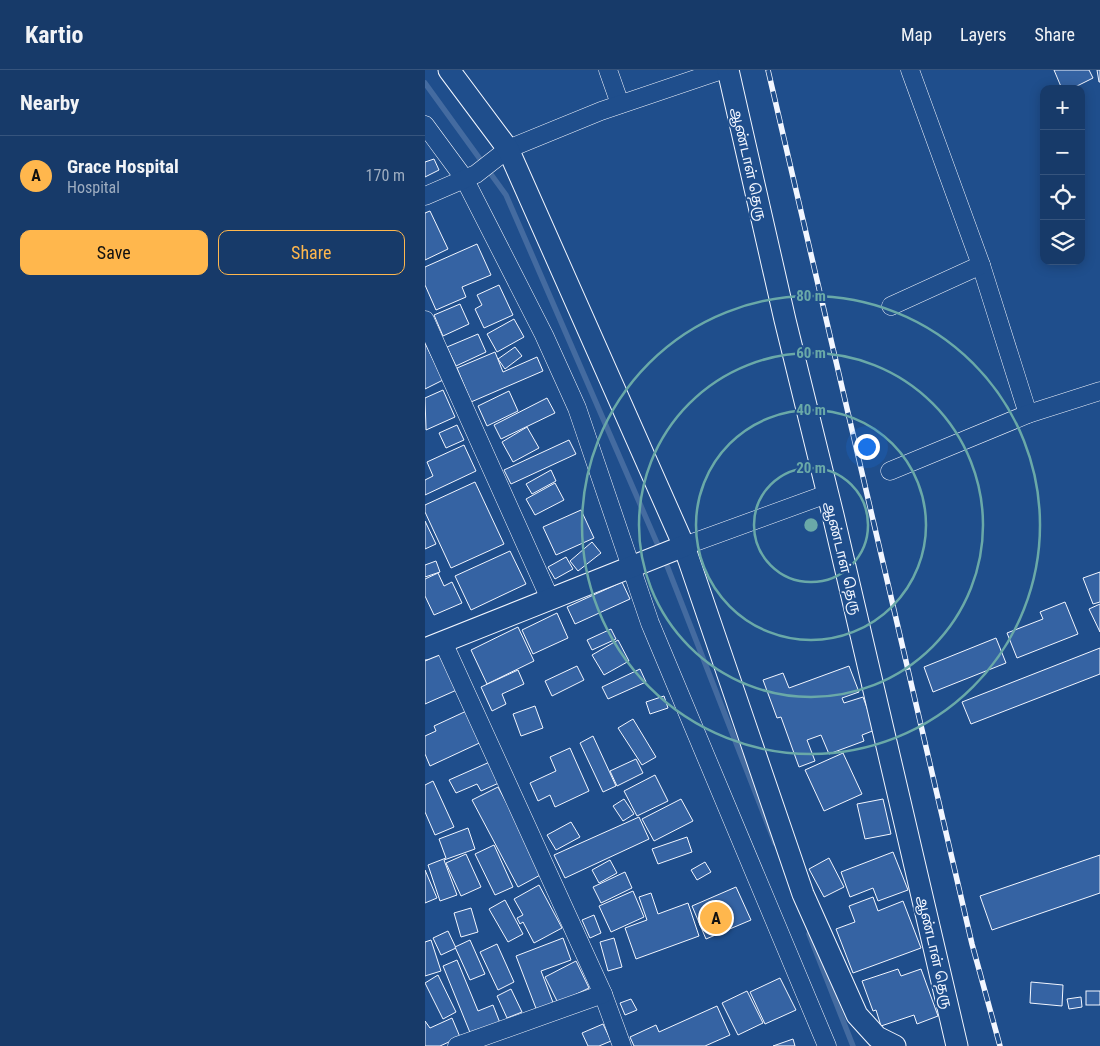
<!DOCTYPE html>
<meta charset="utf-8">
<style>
body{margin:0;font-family:"Roboto Condensed","Noto Sans Tamil",sans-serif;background:#244571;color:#f1f3f6}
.controls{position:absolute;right:15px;top:15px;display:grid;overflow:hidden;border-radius:10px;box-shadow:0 2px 12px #0003}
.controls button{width:45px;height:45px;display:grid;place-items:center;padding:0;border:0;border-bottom:1px solid #36547d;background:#173a69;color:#f1f3f6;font:25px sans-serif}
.you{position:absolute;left:441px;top:376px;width:18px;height:18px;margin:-12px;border:4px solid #fff;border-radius:50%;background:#1a73e8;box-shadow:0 0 0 8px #1a73e833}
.badge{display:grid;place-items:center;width:32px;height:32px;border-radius:50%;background:#ffb74d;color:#111;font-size:16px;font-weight:700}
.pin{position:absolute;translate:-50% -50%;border:2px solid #fff;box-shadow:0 1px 5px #0006}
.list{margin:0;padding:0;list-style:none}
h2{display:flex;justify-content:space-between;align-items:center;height:65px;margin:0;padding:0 20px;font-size:21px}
h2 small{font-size:16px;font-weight:400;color:#9eadc0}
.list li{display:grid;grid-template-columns:32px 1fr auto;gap:15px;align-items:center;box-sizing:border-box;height:80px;padding:0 20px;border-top:1px solid #36547d}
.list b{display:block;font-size:19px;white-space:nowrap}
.list p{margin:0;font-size:16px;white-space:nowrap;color:#9eadc0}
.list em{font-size:16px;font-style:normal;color:#9eadc0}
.actions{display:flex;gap:10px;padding:15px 20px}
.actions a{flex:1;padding:11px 0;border:1px solid #ffb74d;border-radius:10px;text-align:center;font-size:18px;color:#ffb74d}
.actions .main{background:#ffb74d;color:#111}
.icon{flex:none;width:28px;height:28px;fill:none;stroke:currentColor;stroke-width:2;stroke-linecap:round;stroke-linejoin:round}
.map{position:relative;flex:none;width:675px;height:976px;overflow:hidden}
header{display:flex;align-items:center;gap:30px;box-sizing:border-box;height:70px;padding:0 25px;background:#173a69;border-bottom:1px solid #36547d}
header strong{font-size:24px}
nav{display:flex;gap:28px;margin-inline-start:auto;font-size:18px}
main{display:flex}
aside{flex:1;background:#173a69}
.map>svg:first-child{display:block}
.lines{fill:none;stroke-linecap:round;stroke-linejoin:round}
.stream{stroke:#446ba0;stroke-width:5.5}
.building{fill:#3563a3;stroke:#f2f6ff}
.minor-casing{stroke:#f2f6ff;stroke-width:19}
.tertiary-casing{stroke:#f2f6ff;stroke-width:23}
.minor{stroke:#1f4e8c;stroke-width:18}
.tertiary{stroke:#1f4e8c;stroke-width:21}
.rail-casing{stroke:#f2f6ff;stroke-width:5.5}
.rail{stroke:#1f4e8c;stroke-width:4;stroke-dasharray:11;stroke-linecap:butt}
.ring{fill:none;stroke:#6aa9a8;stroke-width:2.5}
.labels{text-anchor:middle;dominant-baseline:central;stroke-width:4;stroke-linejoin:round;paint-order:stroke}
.street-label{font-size:14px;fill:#f2f6ff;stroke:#1f4e8c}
.centre{fill:#6aa9a8;stroke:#1f4e8c;stroke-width:2.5}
.ring-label{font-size:15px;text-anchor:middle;font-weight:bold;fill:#6aa9a8;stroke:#1f4e8c;stroke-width:4;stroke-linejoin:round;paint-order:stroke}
</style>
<header>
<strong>Kartio</strong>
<nav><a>Map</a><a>Layers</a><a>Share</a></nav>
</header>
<main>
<aside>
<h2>Nearby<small></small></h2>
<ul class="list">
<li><span class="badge">A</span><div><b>Grace Hospital</b><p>Hospital</p></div><em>170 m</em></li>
</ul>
<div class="actions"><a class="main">Save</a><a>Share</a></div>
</aside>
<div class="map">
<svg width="675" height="976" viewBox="0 0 675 976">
<rect width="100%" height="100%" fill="#1f4e8c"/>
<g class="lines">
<g class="stream">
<polyline points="0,13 81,125 235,480"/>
<polyline points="239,488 350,773"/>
<polyline points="384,864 428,976"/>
</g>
</g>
<g class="building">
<polygon points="629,0 664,0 668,8 646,19 637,19"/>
<polygon points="672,0 675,0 675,12 674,12"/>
<polygon points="9,89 14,100 0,107 0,92"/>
<polygon points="5,141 23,179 0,190 0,143"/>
<polygon points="52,174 66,205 37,217 41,227 11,240 0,215 0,197"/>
<polygon points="74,215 88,245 59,258 50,239 57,235 52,225"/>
<polygon points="35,234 44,254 18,266 9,245"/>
<polygon points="89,249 99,267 72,282 62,264"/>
<polygon points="53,264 61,282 31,296 22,277"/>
<polygon points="0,273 18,310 0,319"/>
<polygon points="90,277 97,286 80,299 73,289"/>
<polygon points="70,282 78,302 112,287 118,301 46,332 32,298"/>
<polygon points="18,320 30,347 1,360 0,328"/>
<polygon points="84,321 93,341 62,356 53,336"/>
<polygon points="122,328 130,343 76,369 69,355"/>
<polygon points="32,355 39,370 21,378 14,363"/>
<polygon points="102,357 114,378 88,392 77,372"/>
<polygon points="144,370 151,384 86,414 79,400"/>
<polygon points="39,375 51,401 0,425 0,410 8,406 2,392"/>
<polygon points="126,400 131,411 107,424 101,414"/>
<polygon points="50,412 79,474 26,498 0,442 0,435"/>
<polygon points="130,413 139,430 110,445 101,429"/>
<polygon points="156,440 169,468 131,485 118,457"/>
<polygon points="0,451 11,474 0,479"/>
<polygon points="167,472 176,483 153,501 145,491"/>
<polygon points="85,481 101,514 46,540 30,506"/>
<polygon points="141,487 148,499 130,509 123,497"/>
<polygon points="11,491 15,502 0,507 0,495"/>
<polygon points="675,502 675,532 668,534 658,508"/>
<polygon points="13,503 19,516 27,512 37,533 9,545 0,526 0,509"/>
<polygon points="197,512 205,529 150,554 142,537"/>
<polygon points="640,532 653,564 592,588 582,563 618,549 615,542"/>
<polygon points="675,534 675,562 664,539"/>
<polygon points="132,543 143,568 108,584 97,560"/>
<polygon points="93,557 109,591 62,614 46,580"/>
<polygon points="186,559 191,569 167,580 162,570"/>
<polygon points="571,568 581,593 508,622 499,597"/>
<polygon points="193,570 204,591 179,605 167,585"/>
<polygon points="675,578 675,604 546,654 537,632"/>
<polygon points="17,583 34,619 0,634 0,591"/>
<polygon points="152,596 159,610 127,626 120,611"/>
<polygon points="424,596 434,622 417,628 419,633 438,627 450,660 437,665 439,671 404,684 396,665 382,670 390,691 374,697 356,647 352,648 338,610 358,603 364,618"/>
<polygon points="215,599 221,612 183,629 177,617"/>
<polygon points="93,600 99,614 77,624 81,634 67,641 56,617"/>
<polygon points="239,626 243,638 225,644 221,632"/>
<polygon points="110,636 118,658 96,666 88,644"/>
<polygon points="48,638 63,669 5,696 0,684 0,666 11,661 9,656"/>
<polygon points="208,649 231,687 217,695 193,658"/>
<polygon points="168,666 191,716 178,722 155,673"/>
<polygon points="145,678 164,721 130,737 125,725 113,731 105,713 131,701 125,687"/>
<polygon points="418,683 437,724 399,741 380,700"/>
<polygon points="211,689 218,703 192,716 185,701"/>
<polygon points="67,691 76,712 56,721 52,714 31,723 24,710"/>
<polygon points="230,705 243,731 212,746 199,721"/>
<polygon points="8,711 29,757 10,765 0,742 0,715"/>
<polygon points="73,717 119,803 93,817 47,730"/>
<polygon points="199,729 209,744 198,751 188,736"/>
<polygon points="256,729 268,751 229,771 217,749"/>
<polygon points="458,729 466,764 440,769 432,734"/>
<polygon points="214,747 224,769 140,808 129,785"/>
<polygon points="146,752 155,767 131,780 122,765"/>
<polygon points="43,758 50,779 19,790 32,825 15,831 3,795 21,788 14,769"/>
<polygon points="262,767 267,782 233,794 227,779"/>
<polygon points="69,775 88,817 70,825 50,784"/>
<polygon points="468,782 483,820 453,831 448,818 425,827 416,802"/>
<polygon points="41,784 56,817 36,826 21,793"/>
<polygon points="675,785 675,823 567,860 555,826"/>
<polygon points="404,788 419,817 399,827 384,799"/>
<polygon points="185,790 192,803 174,813 167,800"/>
<polygon points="280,792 286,802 272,810 266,800"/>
<polygon points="0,800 12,828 0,833"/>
<polygon points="200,802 207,818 176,833 168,817"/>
<polygon points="114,815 137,858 109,873 98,852 95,854 92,848 98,845 89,829"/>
<polygon points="311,817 326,850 281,869 267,836"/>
<polygon points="208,821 219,847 186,862 174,836"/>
<polygon points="226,823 233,844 263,833 274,866 211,889 200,858 222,850 214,827"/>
<polygon points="448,827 453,841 478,831 496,878 428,903 411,859 430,852 424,836"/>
<polygon points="80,830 98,864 83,872 64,839"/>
<polygon points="46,838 53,862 36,867 29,843"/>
<polygon points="169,845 176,863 165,868 157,850"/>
<polygon points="23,861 31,878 16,885 8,868"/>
<polygon points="138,868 146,890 116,901 129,935 112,941 91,886"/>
<polygon points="189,868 197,897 183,901 175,872"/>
<polygon points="6,870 16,901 0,906 0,872"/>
<polygon points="45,870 60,904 45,910 30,877"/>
<polygon points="72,874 89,912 73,920 55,882"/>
<polygon points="32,890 53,941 68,935 75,953 46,965 18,896"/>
<polygon points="151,891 164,918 133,933 120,907"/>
<polygon points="473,899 476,906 496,899 513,946 492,954 489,945 456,956 451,940 448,941 437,911"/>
<polygon points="13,905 31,942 18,949 0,913"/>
<polygon points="355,908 371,940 340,954 325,922"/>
<polygon points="606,912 638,915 637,936 605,933"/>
<polygon points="86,919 97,942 82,948 72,926"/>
<polygon points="322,921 338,953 313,965 297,933"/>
<rect x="661" y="921" width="14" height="14"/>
<polygon points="656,927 657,937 644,939 642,929"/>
<polygon points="206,929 212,940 200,945 195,933"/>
<polygon points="292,936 305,965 280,976 209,976 205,967 231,955 234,962"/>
<polygon points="27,948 35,967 15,976 0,976 0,951 5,958"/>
<polygon points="178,954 186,971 174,976 163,976 157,963"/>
<polygon points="368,969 370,976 348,976"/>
</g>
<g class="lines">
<defs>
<g id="minor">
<polyline points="183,0 195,34"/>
<polyline points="0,55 39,108 119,265 152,338 225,553 402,976"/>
<polyline points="0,126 51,104 83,79 176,41 297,0"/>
<polyline points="556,195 603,344"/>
<polyline points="466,236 556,195 485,0"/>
<polyline points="0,250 125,529"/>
<polyline points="465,401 603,344 675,321"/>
<polyline points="259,476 402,424"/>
<polyline points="18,572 178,924 197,976"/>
<polyline points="32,976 178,924"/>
</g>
<g id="tertiary">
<polyline points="24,0 83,79 259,476 378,824 432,945 452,967 470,976"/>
<polyline points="303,0 360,250 408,445 532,976"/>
<polyline points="0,579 259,476"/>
</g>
</defs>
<use href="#minor" class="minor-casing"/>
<use href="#tertiary" class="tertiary-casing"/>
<use href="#minor" class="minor"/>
<use href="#tertiary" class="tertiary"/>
<defs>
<polyline id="rail" points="343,0 547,874 575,976"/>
</defs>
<use href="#rail" class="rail-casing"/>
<use href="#rail" class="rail"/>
</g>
<g class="ring">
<circle cx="386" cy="455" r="57"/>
<circle cx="386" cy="455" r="115"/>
<circle cx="386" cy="455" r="172"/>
<circle cx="386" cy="455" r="229"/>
</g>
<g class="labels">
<g class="street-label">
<text transform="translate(324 94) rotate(77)">ஆண்டாள் தெரு</text>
<text transform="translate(418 488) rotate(76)">ஆண்டாள் தெரு</text>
<text transform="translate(510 882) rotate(77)">ஆண்டாள் தெரு</text>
</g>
</g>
<circle cx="386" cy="455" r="8" class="centre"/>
<g class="ring-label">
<text x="386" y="231">80 m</text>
<text x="386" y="288">60 m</text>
<text x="386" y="345">40 m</text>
<text x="386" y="403">20 m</text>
</g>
</svg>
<div class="controls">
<button>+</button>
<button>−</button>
<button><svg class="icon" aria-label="locate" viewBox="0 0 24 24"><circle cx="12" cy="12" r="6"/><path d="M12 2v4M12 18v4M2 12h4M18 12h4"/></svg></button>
<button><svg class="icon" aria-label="layers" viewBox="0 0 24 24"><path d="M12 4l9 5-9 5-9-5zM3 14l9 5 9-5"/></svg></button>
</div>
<div class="you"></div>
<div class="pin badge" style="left:291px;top:848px">A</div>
</div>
</main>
